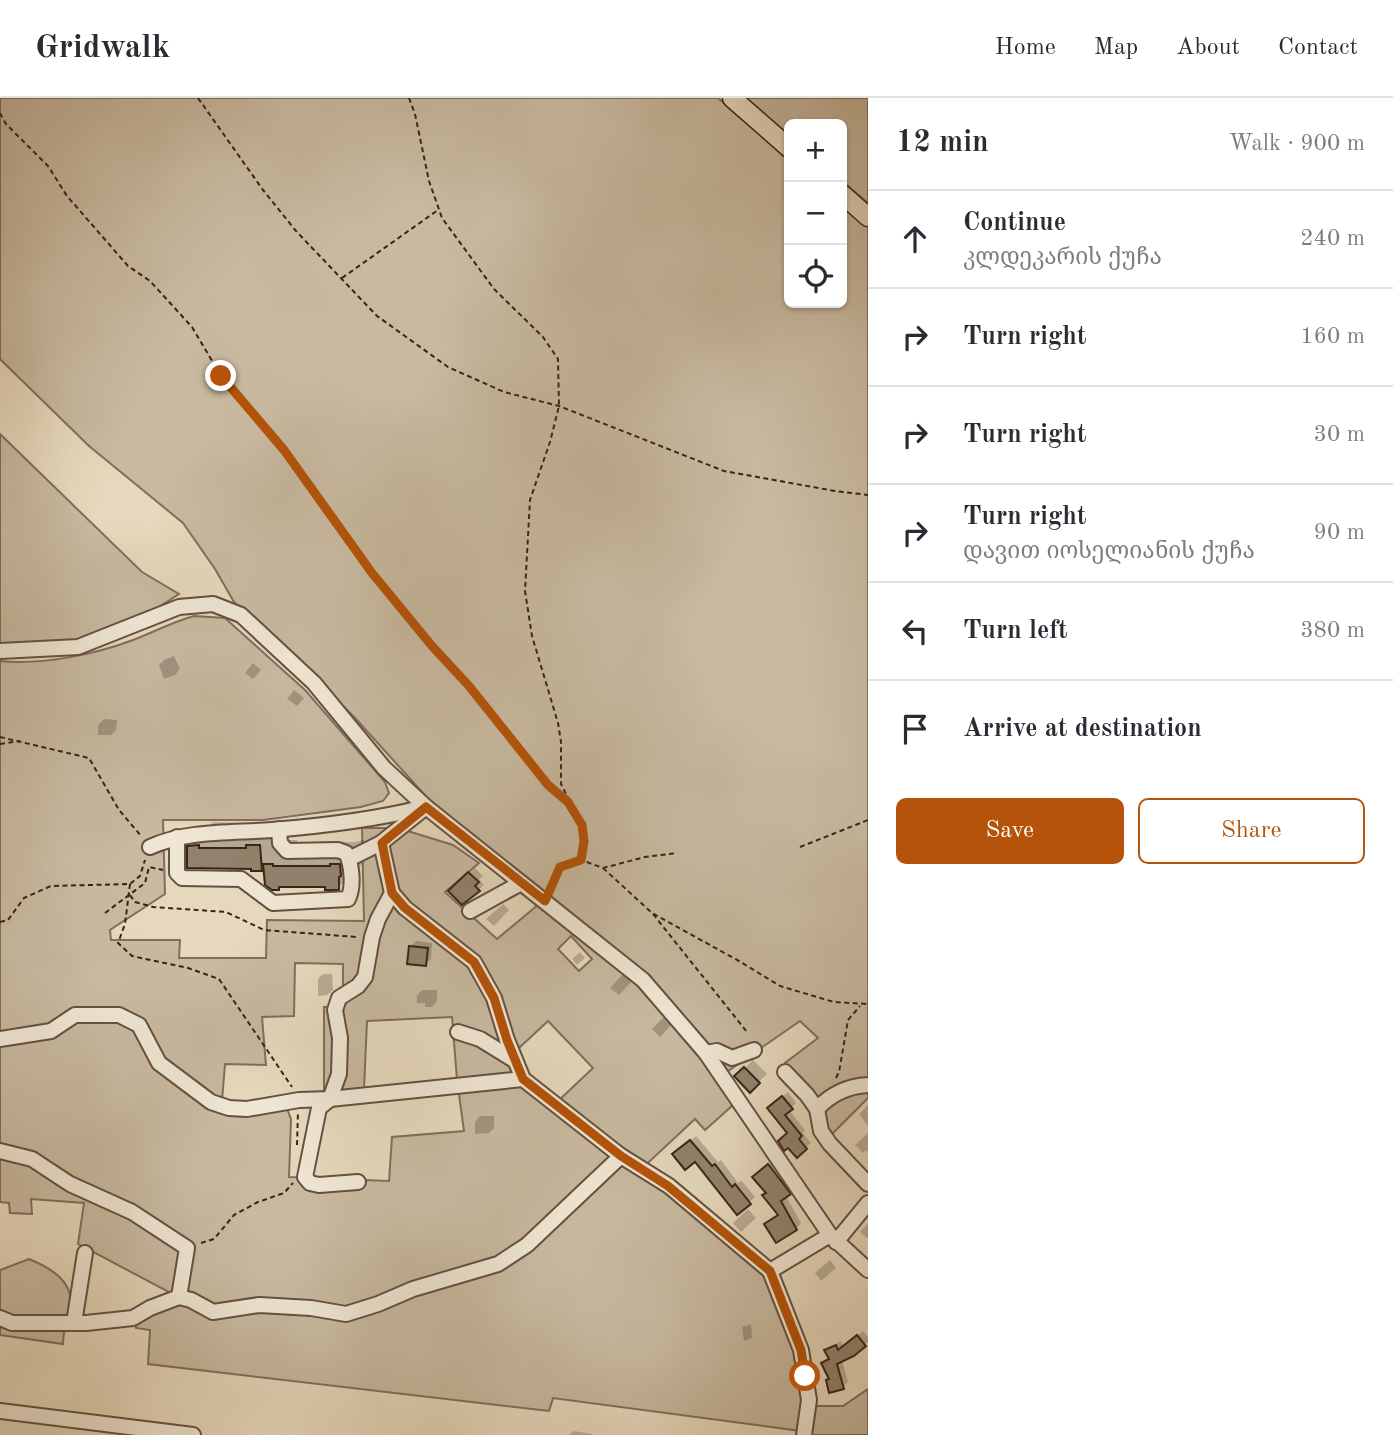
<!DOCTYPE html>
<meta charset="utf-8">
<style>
body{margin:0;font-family:"Old Standard TT","Noto Serif Georgian",serif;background:#f7f7f7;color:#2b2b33}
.controls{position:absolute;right:21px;top:21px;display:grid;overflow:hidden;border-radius:10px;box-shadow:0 2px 5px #0004}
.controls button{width:63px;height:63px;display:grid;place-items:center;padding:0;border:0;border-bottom:2px solid #e1e1e2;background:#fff;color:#2b2b33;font:35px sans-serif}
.stop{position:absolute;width:21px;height:21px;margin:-16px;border:5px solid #b45309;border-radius:50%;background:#fff}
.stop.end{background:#b45309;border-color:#fff;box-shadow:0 2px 7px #0008}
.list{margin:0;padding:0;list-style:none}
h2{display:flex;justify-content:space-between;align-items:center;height:91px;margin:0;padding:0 28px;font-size:30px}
h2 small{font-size:23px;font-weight:400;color:#7c7c81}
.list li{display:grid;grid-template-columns:46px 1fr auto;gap:21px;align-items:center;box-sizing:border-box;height:98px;padding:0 28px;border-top:2px solid #e1e1e2}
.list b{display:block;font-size:26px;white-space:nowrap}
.list p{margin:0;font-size:23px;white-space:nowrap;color:#7c7c81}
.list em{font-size:23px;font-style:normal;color:#7c7c81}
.actions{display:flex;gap:14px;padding:21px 28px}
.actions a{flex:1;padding:16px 0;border:2px solid #b45309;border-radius:10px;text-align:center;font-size:24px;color:#b45309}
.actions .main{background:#b45309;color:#fff}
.icon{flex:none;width:38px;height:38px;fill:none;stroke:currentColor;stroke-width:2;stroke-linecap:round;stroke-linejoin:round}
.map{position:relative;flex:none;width:868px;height:1337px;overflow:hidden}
header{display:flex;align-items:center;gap:42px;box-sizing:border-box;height:98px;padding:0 35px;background:#fff;border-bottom:2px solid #e1e1e2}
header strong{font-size:33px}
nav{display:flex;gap:38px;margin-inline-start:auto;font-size:24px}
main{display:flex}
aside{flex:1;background:#fff}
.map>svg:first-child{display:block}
.green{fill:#c8b9a0;stroke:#806e5c;stroke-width:2;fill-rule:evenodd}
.shadow{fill:#0003}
.building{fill:#92826d;stroke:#382417;stroke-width:2}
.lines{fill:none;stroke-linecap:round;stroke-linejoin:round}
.minor-casing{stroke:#645140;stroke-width:18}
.major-casing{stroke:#382417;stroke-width:21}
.path{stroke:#382417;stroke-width:2;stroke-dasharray:5 3.5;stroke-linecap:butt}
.minor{stroke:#efe6d3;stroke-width:14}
.major{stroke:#e6d8bc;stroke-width:18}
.route{stroke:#b45309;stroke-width:9}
</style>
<header>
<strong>Gridwalk</strong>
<nav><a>Home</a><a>Map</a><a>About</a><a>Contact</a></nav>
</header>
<main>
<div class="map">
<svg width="868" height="1337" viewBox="0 0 868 1337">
<rect width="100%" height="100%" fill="#e6d8bc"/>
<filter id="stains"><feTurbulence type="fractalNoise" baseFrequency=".00286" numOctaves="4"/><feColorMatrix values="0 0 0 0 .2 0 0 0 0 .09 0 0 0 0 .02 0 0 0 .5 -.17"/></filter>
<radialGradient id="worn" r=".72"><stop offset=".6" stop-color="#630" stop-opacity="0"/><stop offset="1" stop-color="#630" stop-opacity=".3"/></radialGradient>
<g class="green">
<path d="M0 0H718L789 59V205H842V106L868 129V1000L832 1036 823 1026 822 1007 785 965 818 940 800 923 728 973C701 934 669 900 634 868L442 716 356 621 294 558 234 504 215 471 183 425 89 348 0 261Z"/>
<polygon points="746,0 868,0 868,105 842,83 842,26 789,26 789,38"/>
<polygon points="0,336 142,474 179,496 154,512 73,544 0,545"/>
<path d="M194 518 225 520 305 592 385 684 389 695 383 703 361 709 263 722H163L165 796 110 832 111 842H180L179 860H266L267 822 364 823 362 730H398L453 747 479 765 445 794 497 841 539 806 634 881 710 970 733 1007 705 1032 695 1021 637 1075 673 1099 766 1175 795 1254 803 1301 801 1333 553 1300 549 1313 148 1266 150 1232 136 1230V1223L168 1206 169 1194 78 1146 84 1105 31 1101 32 1116 10 1115 9 1105 0 1104V563C43 567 93 557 133 542 154 534 172 524 194 518ZM571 838 592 861 579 873 558 851ZM295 865 343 866V909H324V999L364 992 367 923 452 919 457 982 464 1033 392 1039 389 1083 289 1079 291 1021 285 1006 222 1003 225 966 266 967 262 919 294 918ZM548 923 593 970 556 1005 529 978 519 950Z"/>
<path d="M29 1161C51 1170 76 1184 70 1213 67 1226 63 1231 63 1246L0 1237V1172Z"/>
<polygon points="868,1291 868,1337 811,1337 815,1308 843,1308"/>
</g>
<g class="shadow">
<polygon points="174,558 180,571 175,577 164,581 159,567 164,562"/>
<polygon points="253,565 261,572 253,581 245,575"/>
<polygon points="294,592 304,600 297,608 287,601"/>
<polygon points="104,621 117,622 116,632 111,637 98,637 98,627"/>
<polygon points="273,723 284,723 286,745 289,742 297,742 297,744 355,744 364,742 363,765 338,790 327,787 280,788 278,790 265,768 261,771 188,749 213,724 270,726"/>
<polygon points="475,770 483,778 479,781 484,787 462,805 451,793"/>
<polygon points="503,806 509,812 494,828 486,821"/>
<polygon points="416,843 432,845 431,861 426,866 410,849"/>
<polygon points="580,854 585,860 577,867 572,861"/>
<polygon points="624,875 633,882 619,897 610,890"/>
<polygon points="323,876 332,876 333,892 327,897 318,898 318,881"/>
<polygon points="422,892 437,892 437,903 432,909 425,909 425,905 417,905 417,898"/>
<polygon points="667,916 674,924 660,939 652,931"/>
<polygon points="753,962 767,976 750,992 737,978"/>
<polygon points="788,994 796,1005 789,1012 805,1032 803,1035 811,1045 797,1057 774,1006"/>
<polygon points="868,1007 868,1028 859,1016"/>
<polygon points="480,1018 494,1018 494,1030 489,1035 475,1036 475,1024"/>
<polygon points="868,1035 868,1055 866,1052 863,1055 855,1047"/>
<polygon points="696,1038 718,1064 721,1062 738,1085 741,1082 755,1099 737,1115 695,1061 680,1051"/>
<polygon points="774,1062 795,1090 786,1098 801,1125 796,1131 766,1126 779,1116 760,1074"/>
<polygon points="748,1111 756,1120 741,1134 733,1125"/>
<polygon points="868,1125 868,1139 867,1140 860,1134"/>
<polygon points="830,1162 836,1170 821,1183 815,1175"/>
<polygon points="751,1226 752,1240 744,1243 742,1229"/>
<polygon points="863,1233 868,1239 868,1244 842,1262 848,1284 843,1289 830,1280 823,1265 829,1259 826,1253 841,1243 844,1249"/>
<polygon points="574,1333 592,1336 592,1337 569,1337"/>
</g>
<g class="building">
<polygon points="199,747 199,750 246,750 246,747 260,747 262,773 251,773 251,771 187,770 187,748"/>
<polygon points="263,766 273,766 273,768 330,768 330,766 340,766 341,778 339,779 339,792 325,792 325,789 279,789 279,792 272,792 265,787"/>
<polygon points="468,774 479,784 475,788 480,793 462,807 448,793"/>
<polygon points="409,848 428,850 426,868 407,866"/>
<polygon points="744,969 760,985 750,995 734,978"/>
<polygon points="782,998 793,1011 785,1017 802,1038 799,1041 807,1051 797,1060 788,1050 784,1053 778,1043 787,1035 767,1010"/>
<polygon points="690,1042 712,1068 715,1066 732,1089 735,1086 751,1106 737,1117 695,1064 685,1072 672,1056"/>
<polygon points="768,1066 791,1096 781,1103 797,1132 776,1145 764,1126 778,1117 762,1097 766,1095 752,1079"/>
<polygon points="857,1237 866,1248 854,1258 837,1266 844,1291 829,1295 826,1282 829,1281 821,1265 829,1261 824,1252 836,1247 838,1252"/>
</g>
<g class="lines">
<defs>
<g id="minor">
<polyline points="0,553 78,549 179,509 213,506 241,517 314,585 384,670 426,709 643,882 706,955 830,1137 868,1172"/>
<path d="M177 739V775L182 780 241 781 273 805 348 801C354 789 352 766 346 755L338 752 287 753 280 745 279 731"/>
<path d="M150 749C187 732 232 735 272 732 321 728 373 722 421 710"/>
<polyline points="349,761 381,745"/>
<polyline points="392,795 405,810 474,864 494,900 507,942 523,981 621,1058 669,1088 770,1173 801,1252 809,1302 804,1337"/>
<polyline points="470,813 521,785"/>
<polyline points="458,934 480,941 514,962"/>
<polyline points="0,941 51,933 75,917 119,917 139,927 159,965 211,1004 229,1010 247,1011 299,1002 330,1001 523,981"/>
<polyline points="706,955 717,953 732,960 754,952"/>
<polyline points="785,974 807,997 817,1011 821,1033 830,1046 868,1086"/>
<path d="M817 1011C830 997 848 988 868 987"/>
<polyline points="0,1053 32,1061 70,1086 132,1114 187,1150 179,1199"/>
<polyline points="358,1084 319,1087 310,1085 305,1079 319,1010 330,1001 339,976 340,940 335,912 339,900 358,888 365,879 372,839 378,821 392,795 381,745 426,709"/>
<polyline points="836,1144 868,1105"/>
<polyline points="770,1173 830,1137"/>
<polyline points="0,1220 12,1225 86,1225 133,1220 150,1210 179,1199 191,1202 213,1214 259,1207 311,1210 346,1216 378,1206 413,1191 498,1166 527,1147 621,1058"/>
<polyline points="74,1225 85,1155"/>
<polyline points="0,1313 193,1337"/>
</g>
<g id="major">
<polyline points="732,0 789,50"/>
<polyline points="842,96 868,119"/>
</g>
</defs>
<use href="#minor" class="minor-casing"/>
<use href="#major" class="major-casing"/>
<g class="path">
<polyline points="198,0 263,92 296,133 377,218 448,269 504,294 559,308 724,373 835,393 868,397"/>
<polyline points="409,0 415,16 429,83 442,120 494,191 543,239 558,261 559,308 550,344 530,402 525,493 532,538 558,625 561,644 561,686 582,727 584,743 581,762"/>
<polyline points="0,15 6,26 48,68 67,98 128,168 150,183 192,229 221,278 284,352 372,475 432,548 469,588 548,687 568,704"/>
<polyline points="342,180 438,112"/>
<polyline points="0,639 89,660 119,712 142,739"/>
<polyline points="0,646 20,643"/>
<polyline points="800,749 868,722"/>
<polyline points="603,770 652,815 739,863 780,888 834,904 868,906"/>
<polyline points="130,786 125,826 118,845 132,858 188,870 219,881 292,989"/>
<polyline points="551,790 560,769 581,762 603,770 645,759 677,755"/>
<polyline points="130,797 135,804 153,809 226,814 264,832 357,839"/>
<polyline points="105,815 145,785 149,769 163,772"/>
<polyline points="653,816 747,934"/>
<polyline points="0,824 8,822 24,800 51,788 130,786 140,778 145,762"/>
<polyline points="836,980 839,974 848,922 860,908"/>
<polyline points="297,1047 298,1014"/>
<polyline points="201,1145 214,1141 234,1117 258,1104 284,1095 293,1085"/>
</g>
<use href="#minor" class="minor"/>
<use href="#major" class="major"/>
</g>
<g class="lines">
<polyline class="route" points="221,278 284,352 372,475 432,548 469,588 548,687 568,704 582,727 584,743 581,762 560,769 545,803 426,709 382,745 392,795 405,810 474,864 494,900 507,942 523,981 621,1058 668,1088 770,1173 801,1252 805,1278"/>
</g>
<rect width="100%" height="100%" filter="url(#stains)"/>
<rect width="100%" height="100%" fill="url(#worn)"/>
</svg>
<div class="controls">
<button>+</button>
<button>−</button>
<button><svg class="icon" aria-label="locate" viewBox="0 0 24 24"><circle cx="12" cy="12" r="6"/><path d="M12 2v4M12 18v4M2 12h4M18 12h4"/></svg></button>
</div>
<div class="stop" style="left:805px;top:1278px"></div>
<div class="stop end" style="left:221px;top:278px"></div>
</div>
<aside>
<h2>12 min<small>Walk · 900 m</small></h2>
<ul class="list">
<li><svg class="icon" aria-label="ahead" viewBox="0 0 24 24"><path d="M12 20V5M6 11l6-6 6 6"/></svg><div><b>Continue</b><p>კლდეკარის ქუჩა</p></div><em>240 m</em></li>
<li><svg class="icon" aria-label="right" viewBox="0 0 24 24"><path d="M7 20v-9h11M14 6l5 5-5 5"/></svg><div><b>Turn right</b></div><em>160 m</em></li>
<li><svg class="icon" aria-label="right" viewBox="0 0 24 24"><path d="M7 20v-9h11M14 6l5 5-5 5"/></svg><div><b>Turn right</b></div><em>30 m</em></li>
<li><svg class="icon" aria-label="right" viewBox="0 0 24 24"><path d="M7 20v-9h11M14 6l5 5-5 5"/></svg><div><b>Turn right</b><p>დავით იოსელიანის ქუჩა</p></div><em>90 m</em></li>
<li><svg class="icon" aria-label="left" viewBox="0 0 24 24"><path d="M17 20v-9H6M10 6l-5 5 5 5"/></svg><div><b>Turn left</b></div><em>380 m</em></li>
<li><svg class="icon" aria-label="arrive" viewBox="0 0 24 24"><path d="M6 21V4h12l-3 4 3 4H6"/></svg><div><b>Arrive at destination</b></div></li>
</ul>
<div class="actions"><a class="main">Save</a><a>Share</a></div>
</aside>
</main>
